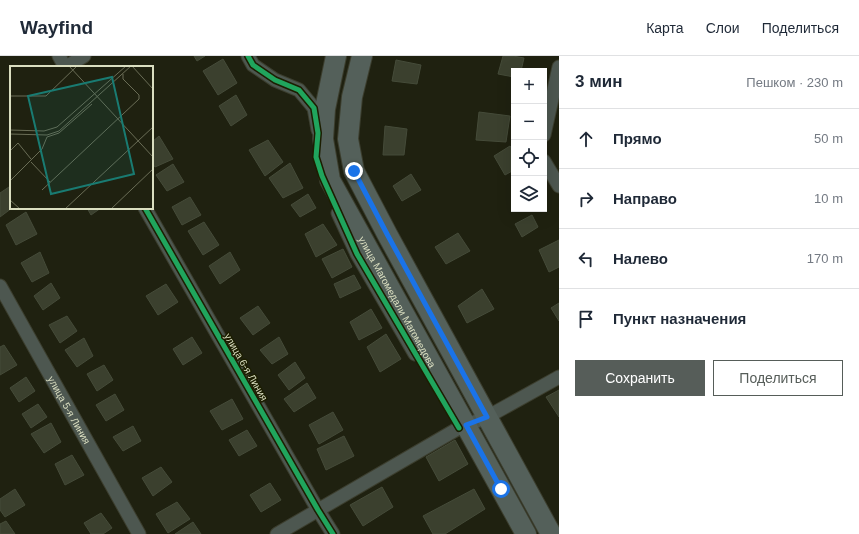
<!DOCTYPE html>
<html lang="ru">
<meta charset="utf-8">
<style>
body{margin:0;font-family:Helvetica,sans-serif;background:#f6f6f7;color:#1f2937}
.controls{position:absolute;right:12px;top:12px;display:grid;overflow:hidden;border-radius:0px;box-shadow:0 4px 16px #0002}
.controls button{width:36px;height:36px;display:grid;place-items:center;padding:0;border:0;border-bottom:1px solid #e0e1e3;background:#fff;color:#1f2937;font:20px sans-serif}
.stop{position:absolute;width:12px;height:12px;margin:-9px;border:3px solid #1a73e8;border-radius:50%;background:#fff}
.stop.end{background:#1a73e8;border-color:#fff;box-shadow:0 1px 4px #0008}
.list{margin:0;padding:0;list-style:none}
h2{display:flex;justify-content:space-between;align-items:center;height:52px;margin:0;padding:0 16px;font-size:17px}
h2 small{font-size:13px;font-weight:400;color:#747a83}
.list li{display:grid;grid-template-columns:26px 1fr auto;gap:12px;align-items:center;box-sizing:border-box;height:60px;padding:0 16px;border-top:1px solid #e0e1e3}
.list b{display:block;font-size:15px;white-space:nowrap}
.list em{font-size:13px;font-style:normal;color:#747a83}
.actions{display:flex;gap:8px;padding:12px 16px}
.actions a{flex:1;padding:9px 0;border:1px solid #565d59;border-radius:0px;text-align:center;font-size:14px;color:#565d59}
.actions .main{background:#565d59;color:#fff}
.icon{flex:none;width:22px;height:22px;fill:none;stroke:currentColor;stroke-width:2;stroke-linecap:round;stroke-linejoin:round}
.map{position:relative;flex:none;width:559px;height:478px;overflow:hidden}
header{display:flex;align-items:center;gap:24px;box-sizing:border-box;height:56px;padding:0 20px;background:#fff;border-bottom:1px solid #e0e1e3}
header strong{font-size:19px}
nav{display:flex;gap:22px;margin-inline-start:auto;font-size:14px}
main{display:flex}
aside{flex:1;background:#fff}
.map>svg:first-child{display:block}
.building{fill:#3b402e;stroke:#454b39}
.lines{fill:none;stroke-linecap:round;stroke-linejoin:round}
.street-casing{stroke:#3c3e2e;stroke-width:15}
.primary-casing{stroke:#3c3e2e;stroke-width:22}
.street{stroke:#4d5750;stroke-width:13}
.primary{stroke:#54605a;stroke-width:20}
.cycleway-casing{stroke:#1c1e01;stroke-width:8}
.cycleway{stroke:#20a55d;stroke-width:5}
.route{stroke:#1a73e8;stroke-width:5}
.labels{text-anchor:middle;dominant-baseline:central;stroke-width:3;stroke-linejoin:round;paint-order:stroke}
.street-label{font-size:10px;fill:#dadec0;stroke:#1c1e01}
.inset-road{fill:none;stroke:#6a6d56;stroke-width:1}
.view{fill:#197b72;fill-opacity:0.15;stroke:#197b72;stroke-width:2}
.inset-edge{fill:none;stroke:#dadec0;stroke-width:2}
</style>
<header>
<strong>Wayfind</strong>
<nav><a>Карта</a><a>Слои</a><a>Поделиться</a></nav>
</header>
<main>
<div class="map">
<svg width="559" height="478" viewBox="0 0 559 478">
<rect width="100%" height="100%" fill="#1f2110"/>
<g class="building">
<polygon points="194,0 205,0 197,5"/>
<polygon points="503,0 513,0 524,2 521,15 514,15 514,21 498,18"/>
<polygon points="223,3 237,27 218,39 203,15"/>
<polygon points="396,4 421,9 417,28 392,25"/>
<polygon points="236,39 247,59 231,70 219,50"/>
<polygon points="479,56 510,60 506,86 476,84"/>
<polygon points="385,70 407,73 404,99 383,99"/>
<polygon points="159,80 173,103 155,111 152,106 152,86"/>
<polygon points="268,84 283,106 265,120 249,94"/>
<polygon points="510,90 514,96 514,114 505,119 494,100"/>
<polygon points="290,107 303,132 283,142 269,122"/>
<polygon points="173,108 184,126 167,135 156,119"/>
<polygon points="411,118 421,134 402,145 393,130"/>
<polygon points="9,131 11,133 11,152 12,152 0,161 0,137"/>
<polygon points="308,138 316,152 300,161 291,149"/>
<polygon points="190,141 201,159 182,169 172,151"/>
<polygon points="87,152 101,152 91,159"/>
<polygon points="26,156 37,178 16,189 6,169"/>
<polygon points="532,159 538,171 522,181 515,168"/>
<polygon points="204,166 219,189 203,199 188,175"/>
<polygon points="323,168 337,189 316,201 305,178"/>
<polygon points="458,177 470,195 446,208 435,191"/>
<polygon points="559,184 559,211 549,216 539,194"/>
<polygon points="343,193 352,211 332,222 322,203"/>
<polygon points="40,196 49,217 32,226 21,207"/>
<polygon points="230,196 240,214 220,228 209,210"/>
<polygon points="354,219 361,232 340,242 334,228"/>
<polygon points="51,227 60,242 43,254 34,240"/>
<polygon points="166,228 178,246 158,259 146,240"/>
<polygon points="482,233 494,253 467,267 458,250"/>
<polygon points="559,247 559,265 551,252"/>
<polygon points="258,250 270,267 253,279 240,262"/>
<polygon points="371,253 382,272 359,284 350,266"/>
<polygon points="67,260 77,275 60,287 49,269"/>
<polygon points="386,278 401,303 380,316 367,291"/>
<polygon points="192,281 202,297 183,309 173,293"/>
<polygon points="279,281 288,298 272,308 260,294"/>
<polygon points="84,282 93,300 77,311 65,294"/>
<polygon points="4,289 17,309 0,319 0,291"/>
<polygon points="295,306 305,322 289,334 278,319"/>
<polygon points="104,309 113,324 97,335 87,318"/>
<polygon points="26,321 35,335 19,346 10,332"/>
<polygon points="307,327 316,342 294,356 284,343"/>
<polygon points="559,334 559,361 546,341"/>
<polygon points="115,338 124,354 106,365 96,349"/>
<polygon points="232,343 243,363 222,374 210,355"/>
<polygon points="38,348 47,361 31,372 22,358"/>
<polygon points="333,356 343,374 319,388 309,369"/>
<polygon points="51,367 61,386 44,397 31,378"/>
<polygon points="133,370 141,385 123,395 113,381"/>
<polygon points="247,374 257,390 239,400 229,384"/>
<polygon points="344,380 354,400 326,414 317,393"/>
<polygon points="455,384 468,408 439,425 426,401"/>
<polygon points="72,399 84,419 65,429 55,408"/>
<polygon points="161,411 172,426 153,440 142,422"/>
<polygon points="270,427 281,444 261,456 250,439"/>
<polygon points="382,431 393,451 363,470 350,449"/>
<polygon points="15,433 25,449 5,461 0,454 0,443"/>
<polygon points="474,433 485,453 445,478 433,478 423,460"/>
<polygon points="177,446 190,463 168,477 156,458"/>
<polygon points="101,457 112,472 103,478 91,478 84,467"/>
<polygon points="6,465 15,478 0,478 0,468"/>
<polygon points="193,466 201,478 175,478"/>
</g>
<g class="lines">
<defs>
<g id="street">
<polyline points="59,0 65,11"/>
<polyline points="248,0 253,9 275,24 299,34 314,52 318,74"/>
<polyline points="66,11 84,0"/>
<polyline points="544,79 559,11"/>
<polyline points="544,105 559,130"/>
<polyline points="145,152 318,454 333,478"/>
<polyline points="338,157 357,198 415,298"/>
<path id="s1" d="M0 230 139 478"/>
<polyline points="277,478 459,372 487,361 559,321"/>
</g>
<g id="primary">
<path id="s2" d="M336 0 325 53 323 83 330 124 526 478"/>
<polyline points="362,0 352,41 348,83 354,115 387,178 551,478"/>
</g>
</defs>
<use href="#street" class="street-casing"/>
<use href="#primary" class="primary-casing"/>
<use href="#street" class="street"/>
<use href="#primary" class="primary"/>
<defs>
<g id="cycleway">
<polyline points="248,0 253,9 275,24 299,34 314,52 318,77 316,101 322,120 357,198 459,372"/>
<polyline points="145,152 318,454 333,478"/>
</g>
</defs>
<use href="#cycleway" class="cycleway-casing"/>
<use href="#cycleway" class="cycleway"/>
</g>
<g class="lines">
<polyline class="route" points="354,115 387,178 487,361 466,369 501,433"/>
</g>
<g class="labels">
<g class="street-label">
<text stroke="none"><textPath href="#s2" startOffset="265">улица Магомедали Магомедова</textPath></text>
<text transform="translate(246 311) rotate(60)">улица 6-я Линия</text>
<text stroke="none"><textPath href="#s1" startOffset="142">улица 5-я Линия</textPath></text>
</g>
</g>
<g transform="translate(10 10)">
<rect width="143" height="143" fill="#1f2110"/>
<path class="inset-road" d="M59 0 143 91M122 0 143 23M0 30H36L67 0M0 64 34 65 47 61 116 0M0 68 37 69 49 65 121 0M0 85 8 77 21 93M21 96 40 116M0 115 32 83 37 71 49 67 82 38M32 124 129 33V29L113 13V8M0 134 10 143M55 143 143 61M101 143 143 103"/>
<path class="view" d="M102 11 124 108 41 128 18 30Z"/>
<rect width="143" height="143" class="inset-edge"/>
</g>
</svg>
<div class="controls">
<button>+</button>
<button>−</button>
<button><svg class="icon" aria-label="locate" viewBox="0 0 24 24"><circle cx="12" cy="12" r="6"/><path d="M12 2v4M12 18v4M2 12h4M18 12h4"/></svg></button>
<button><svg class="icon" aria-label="layers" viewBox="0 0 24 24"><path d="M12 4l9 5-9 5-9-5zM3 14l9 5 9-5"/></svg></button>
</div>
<div class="stop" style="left:501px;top:433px"></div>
<div class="stop end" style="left:354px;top:115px"></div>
</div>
<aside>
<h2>3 мин<small>Пешком · 230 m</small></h2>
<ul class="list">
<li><svg class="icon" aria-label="ahead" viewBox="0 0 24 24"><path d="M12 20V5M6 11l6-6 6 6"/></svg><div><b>Прямо</b></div><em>50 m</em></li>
<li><svg class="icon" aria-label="right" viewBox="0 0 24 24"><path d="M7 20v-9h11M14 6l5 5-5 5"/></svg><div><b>Направо</b></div><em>10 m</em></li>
<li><svg class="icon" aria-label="left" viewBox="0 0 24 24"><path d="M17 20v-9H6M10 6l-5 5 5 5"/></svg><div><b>Налево</b></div><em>170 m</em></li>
<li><svg class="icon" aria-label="arrive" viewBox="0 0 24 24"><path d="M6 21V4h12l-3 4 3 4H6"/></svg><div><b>Пункт назначения</b></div></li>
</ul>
<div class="actions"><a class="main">Сохранить</a><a>Поделиться</a></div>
</aside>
</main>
